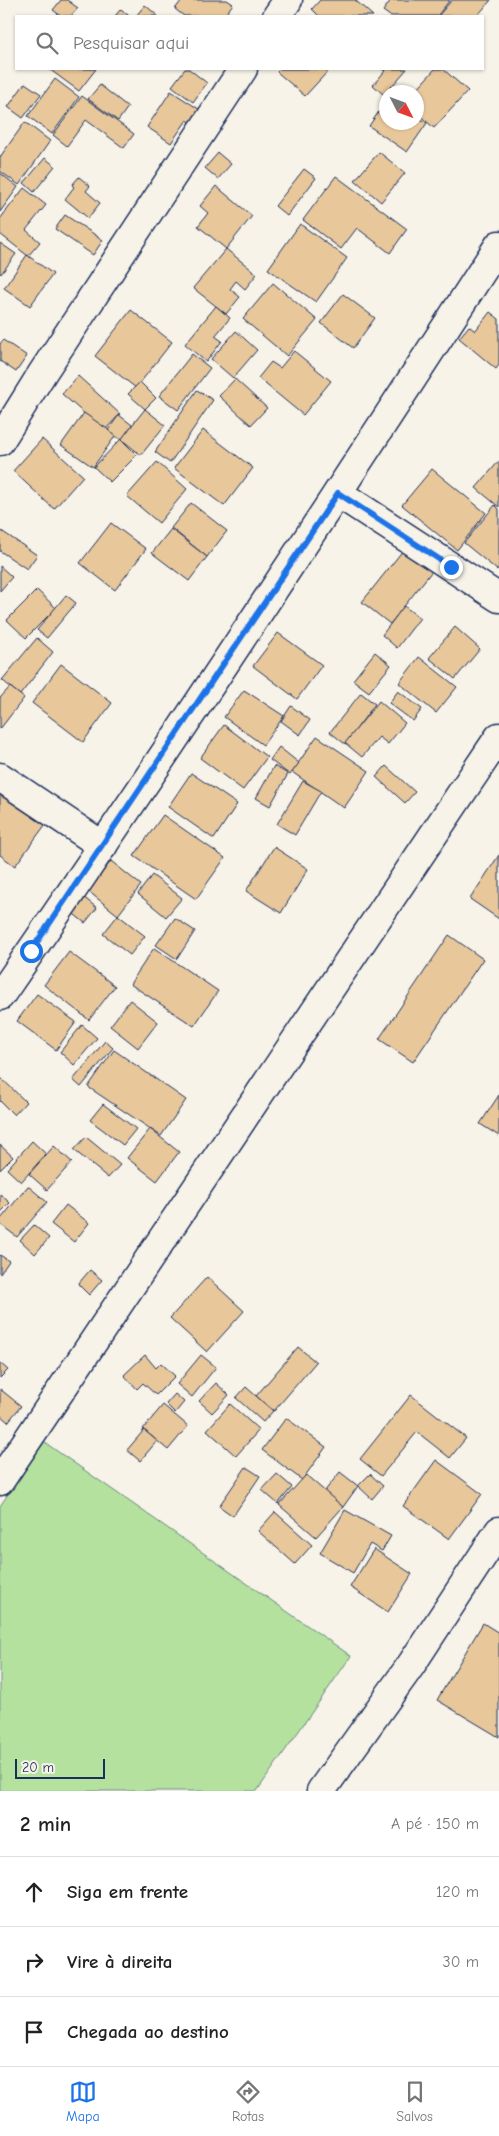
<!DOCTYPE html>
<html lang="pt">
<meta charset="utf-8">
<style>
body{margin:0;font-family:"Comic Neue",sans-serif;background:#f6f6f6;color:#222}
.compass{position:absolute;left:379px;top:85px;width:45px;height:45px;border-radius:50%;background:#fff;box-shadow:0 1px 4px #0004;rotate:132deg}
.scale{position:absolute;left:15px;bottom:12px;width:90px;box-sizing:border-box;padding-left:5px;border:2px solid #1b2f5e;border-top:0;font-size:14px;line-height:18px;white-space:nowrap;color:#1b2f5e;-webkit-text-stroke:4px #f7f3e8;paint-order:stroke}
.stop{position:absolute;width:15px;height:15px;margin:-11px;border:4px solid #1a73e8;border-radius:50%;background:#fff}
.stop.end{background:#1a73e8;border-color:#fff;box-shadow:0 1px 5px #0008}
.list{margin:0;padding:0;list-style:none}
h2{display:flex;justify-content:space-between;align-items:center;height:65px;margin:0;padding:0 20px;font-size:21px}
h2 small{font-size:16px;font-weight:400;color:#767676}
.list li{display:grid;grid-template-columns:32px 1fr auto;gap:15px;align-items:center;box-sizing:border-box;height:70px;padding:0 20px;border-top:1px solid #e0e0e0}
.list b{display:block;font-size:19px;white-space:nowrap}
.list em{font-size:16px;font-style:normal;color:#767676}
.icon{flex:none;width:28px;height:28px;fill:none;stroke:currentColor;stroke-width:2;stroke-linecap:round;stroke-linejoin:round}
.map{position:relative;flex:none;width:499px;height:1791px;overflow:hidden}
.search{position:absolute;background:#fff;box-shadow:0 1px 4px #0004;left:15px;right:15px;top:15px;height:55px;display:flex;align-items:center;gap:12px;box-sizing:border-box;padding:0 18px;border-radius:0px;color:#767676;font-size:19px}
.sheet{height:275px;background:#fff}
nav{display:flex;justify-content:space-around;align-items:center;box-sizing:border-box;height:70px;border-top:1px solid #e0e0e0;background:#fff;font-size:14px;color:#767676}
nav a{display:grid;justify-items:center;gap:2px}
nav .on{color:#1a73e8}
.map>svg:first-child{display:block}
.green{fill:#b5e19f;stroke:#68887e}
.building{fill:#e8c79a;stroke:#1b2f5e}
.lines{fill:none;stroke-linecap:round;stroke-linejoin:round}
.minor-casing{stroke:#1b2f5e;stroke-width:31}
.minor{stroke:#f7f3e8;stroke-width:28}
.route{stroke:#1a73e8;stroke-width:6}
</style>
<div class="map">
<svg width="499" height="1791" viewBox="0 0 499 1791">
<rect width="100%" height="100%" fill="#f7f3e8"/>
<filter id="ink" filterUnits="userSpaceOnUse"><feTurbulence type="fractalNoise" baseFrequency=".02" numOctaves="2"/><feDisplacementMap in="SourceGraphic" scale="10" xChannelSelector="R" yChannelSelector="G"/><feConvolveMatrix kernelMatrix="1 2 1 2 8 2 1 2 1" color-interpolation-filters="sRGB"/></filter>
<g filter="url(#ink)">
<polygon class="green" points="44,1442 351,1656 257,1791 0,1791 0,1506"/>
<g class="building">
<polygon points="61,0 67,0 78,8 71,16 61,16 53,10"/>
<polygon points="182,0 227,0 233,4 224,16 184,16 175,9"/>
<polygon points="320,0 355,0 373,16 319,16 312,9"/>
<polygon points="391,0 450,0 437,16 390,16 383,11"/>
<polygon points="452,0 491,0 477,16 438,16"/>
<polygon points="145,5 158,16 136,16"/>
<polygon points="121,9 129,16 115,16"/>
<polygon points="49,69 96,69 79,91"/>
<polygon points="185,69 189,69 207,83 193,102 172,86"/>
<polygon points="280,69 330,69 305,96 277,72"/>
<polygon points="382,69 407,69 384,95 373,85 385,71"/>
<polygon points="435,69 443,69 468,91 434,128 416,112 416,92 414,92"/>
<polygon points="55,79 79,97 52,134 28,116"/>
<polygon points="25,83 41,94 23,118 8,107"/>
<polygon points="100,85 128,107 118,121 88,99"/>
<polygon points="171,91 205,113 196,126 187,120 171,143 147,127"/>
<polygon points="82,96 134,134 124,148 86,120 67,146 53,135"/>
<polygon points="386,101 386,122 416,122 416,116 427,123 407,152 369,126"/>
<polygon points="25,122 50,141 19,185 0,171 0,157"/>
<polygon points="379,152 405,173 381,202 355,180"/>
<polygon points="218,153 231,164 218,179 205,168"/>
<polygon points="45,158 55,166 34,192 24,183"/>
<polygon points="304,169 316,178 287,216 275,206"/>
<polygon points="0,173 18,187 0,212"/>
<polygon points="336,176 407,229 390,253 357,228 341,249 303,220"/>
<polygon points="79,177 90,186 86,191 100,203 88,218 65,199 74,187 72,185"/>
<polygon points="216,186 252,216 226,249 198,226 208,213 200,206"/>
<polygon points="24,188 46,205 26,230 40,242 28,256 0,234 0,219"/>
<polygon points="65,215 103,240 93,255 55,229"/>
<polygon points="300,224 347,258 316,302 268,269"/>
<polygon points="0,243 16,254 1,274 0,273"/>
<polygon points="226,249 257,274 245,289 236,281 230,289 240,297 226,314 193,288"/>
<polygon points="27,255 53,274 30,306 4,288"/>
<polygon points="273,283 317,320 287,356 243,319"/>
<polygon points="343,294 375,318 353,348 321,323"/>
<polygon points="216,306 230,318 215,336 222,341 206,362 185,344"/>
<polygon points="131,310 172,342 136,388 95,356"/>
<polygon points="490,312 499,319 499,365 496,369 459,338 469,326 475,331"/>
<polygon points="236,331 257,350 233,378 211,359"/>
<polygon points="3,340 27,356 16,372 0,361 0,344"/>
<polygon points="294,351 331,381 303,415 258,378 271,362 280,368"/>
<polygon points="192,354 210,368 178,410 159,396"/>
<polygon points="78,376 120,414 104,431 62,394"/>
<polygon points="235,379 267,408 251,425 219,396"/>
<polygon points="140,382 156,398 145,409 128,394"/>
<polygon points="197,390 213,400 170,463 155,452"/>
<polygon points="145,409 165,425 141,455 121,439"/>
<polygon points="84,413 116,435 93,467 61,445"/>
<polygon points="119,415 132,425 121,440 108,430"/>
<polygon points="203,430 253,468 224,506 174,468"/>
<polygon points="42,439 83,476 54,509 13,471"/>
<polygon points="121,439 137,455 110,482 94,467"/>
<polygon points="499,461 499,507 476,488"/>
<polygon points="157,462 187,489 159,523 127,496"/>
<polygon points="432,469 486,513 457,550 402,505"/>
<polygon points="191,503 227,531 207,557 171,528"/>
<polygon points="495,505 499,509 499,567 497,570 464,543"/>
<polygon points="111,523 146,549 115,590 80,563"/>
<polygon points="171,529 207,557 189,581 152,553"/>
<polygon points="0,530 37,555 27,569 0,551"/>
<polygon points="404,549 432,571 390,624 362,602"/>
<polygon points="0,566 12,577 0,591"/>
<polygon points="37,590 56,608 26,638 7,620"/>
<polygon points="66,595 76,603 47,638 37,630"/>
<polygon points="404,606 420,618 397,648 382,635"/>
<polygon points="455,627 480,649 455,679 429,658"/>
<polygon points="278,633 322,665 297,699 253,666"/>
<polygon points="37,638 53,652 20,695 2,680"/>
<polygon points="375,652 391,665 369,692 353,680"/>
<polygon points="419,657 457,687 436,713 399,683"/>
<polygon points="61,664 112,703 83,742 32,703"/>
<polygon points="10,687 24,698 0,729 0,698"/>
<polygon points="244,690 284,716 263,745 224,717"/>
<polygon points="398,691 422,709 413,721 389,703"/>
<polygon points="361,693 375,704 345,744 330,732"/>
<polygon points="379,701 405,723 388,744 379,737 362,757 345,743"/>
<polygon points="291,706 310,720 300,735 281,721"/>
<polygon points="224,725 267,757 243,790 200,758"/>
<polygon points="317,736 369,771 344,808 292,772"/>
<polygon points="279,747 299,763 290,775 270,760"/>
<polygon points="274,766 288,774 270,806 256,798"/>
<polygon points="386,766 415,792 405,803 376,777"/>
<polygon points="191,773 237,804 214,839 168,807"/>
<polygon points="303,781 321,791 295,835 277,824"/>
<polygon points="0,785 48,821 15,866 0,855"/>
<polygon points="163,815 225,858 196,899 134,856"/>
<polygon points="274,847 308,869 281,913 246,891"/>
<polygon points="499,855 499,919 470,899"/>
<polygon points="111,861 141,885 118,915 88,891"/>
<polygon points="152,875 182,898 166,917 138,894"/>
<polygon points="82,896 97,908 85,923 70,911"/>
<polygon points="118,915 145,936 130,955 103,934"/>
<polygon points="175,918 195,931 177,959 156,945"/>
<polygon points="449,935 483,959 413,1062 379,1039"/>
<polygon points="154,948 218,991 194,1026 130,984"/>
<polygon points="69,952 115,986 89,1020 44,985"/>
<polygon points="37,994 76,1022 56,1050 17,1021"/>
<polygon points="130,1000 158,1022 138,1048 110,1026"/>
<polygon points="82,1025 97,1038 74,1065 60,1052"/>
<polygon points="105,1041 113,1048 81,1087 73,1080"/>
<polygon points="114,1050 186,1100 161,1136 88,1087"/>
<polygon points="0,1077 26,1102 14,1115 0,1101"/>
<polygon points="499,1095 499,1136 480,1124"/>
<polygon points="103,1104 136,1129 123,1145 90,1120"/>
<polygon points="150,1129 179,1152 157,1181 127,1158"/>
<polygon points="86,1137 120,1165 108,1178 74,1150"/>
<polygon points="32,1141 46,1154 21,1182 7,1169"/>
<polygon points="0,1145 13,1157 0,1170"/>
<polygon points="54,1146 72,1162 47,1190 29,1174"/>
<polygon points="28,1186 47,1202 17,1237 0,1224 0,1220"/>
<polygon points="0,1194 10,1203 0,1213"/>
<polygon points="66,1205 89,1223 74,1242 51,1224"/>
<polygon points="34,1225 49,1238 35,1254 20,1240"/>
<polygon points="0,1255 9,1261 0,1274"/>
<polygon points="90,1270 102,1280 89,1295 78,1284"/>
<polygon points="207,1277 244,1311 207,1352 170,1318"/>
<polygon points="298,1347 316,1362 274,1411 256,1396"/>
<polygon points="145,1355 156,1368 161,1363 175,1376 156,1395 143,1383 137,1389 124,1375"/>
<polygon points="201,1355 216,1367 192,1397 177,1384"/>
<polygon points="0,1363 8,1370 0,1378"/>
<polygon points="216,1383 229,1395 212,1413 199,1401"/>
<polygon points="246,1387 273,1411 263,1422 236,1398"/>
<polygon points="0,1389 21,1406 8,1422 0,1415"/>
<polygon points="175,1394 184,1402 175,1413 166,1404"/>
<polygon points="411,1395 466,1438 450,1458 417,1432 381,1476 360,1459"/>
<polygon points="230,1404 259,1430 236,1456 207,1430"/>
<polygon points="163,1405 188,1426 168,1450 143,1429"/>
<polygon points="286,1418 326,1447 302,1480 262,1450"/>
<polygon points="144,1430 157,1441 140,1461 127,1450"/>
<polygon points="436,1460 482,1494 449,1539 403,1506"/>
<polygon points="246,1467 260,1476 233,1516 219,1506"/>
<polygon points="340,1472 358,1486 343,1507 324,1492"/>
<polygon points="277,1474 292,1487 278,1504 262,1490"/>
<polygon points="370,1474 383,1486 372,1499 358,1486"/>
<polygon points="306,1475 343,1507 316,1537 279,1505"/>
<polygon points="345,1510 391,1536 382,1551 370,1544 353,1573 320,1553"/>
<polygon points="275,1512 312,1545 295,1564 258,1531"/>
<polygon points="374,1549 412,1574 388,1612 350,1587"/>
<polygon points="483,1623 499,1633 499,1737 437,1700"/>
</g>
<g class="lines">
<defs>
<g id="minor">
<polyline points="277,16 288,0"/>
<polyline points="0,441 43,372 243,69"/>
<polyline points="338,493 499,598"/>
<polyline points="0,777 103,846"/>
<path d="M0 996C171 748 336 497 499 245"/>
<polyline points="0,1481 499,737"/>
<polyline points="321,1791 411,1665 499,1531"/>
</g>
</defs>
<use href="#minor" class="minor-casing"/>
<use href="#minor" class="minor"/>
</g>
</g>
<g class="lines" filter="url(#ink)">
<polyline class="route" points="31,951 338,493 451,567"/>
</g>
</svg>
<svg class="compass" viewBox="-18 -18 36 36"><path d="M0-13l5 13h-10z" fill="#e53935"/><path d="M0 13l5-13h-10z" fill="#767676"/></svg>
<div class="scale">20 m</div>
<div class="stop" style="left:31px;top:951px"></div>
<div class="stop end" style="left:451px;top:567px"></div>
<div class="search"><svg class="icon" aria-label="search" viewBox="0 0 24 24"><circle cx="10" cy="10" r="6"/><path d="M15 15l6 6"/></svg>Pesquisar aqui</div>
</div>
<section class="sheet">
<h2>2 min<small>A pé · 150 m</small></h2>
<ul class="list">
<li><svg class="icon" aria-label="ahead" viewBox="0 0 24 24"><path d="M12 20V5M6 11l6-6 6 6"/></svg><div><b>Siga em frente</b></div><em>120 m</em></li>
<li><svg class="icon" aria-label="right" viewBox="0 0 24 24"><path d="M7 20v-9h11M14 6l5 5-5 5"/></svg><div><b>Vire à direita</b></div><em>30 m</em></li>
<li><svg class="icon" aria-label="arrive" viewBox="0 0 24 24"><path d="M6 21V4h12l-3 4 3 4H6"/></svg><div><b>Chegada ao destino</b></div></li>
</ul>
</section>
<nav>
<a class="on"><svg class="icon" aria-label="map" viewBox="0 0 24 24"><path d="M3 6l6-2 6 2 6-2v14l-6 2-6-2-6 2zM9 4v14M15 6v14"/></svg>Mapa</a>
<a><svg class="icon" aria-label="directions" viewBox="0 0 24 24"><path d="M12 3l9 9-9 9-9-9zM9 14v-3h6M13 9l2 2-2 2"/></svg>Rotas</a>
<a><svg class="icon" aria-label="saved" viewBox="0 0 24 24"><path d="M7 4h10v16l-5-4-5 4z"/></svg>Salvos</a>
</nav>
